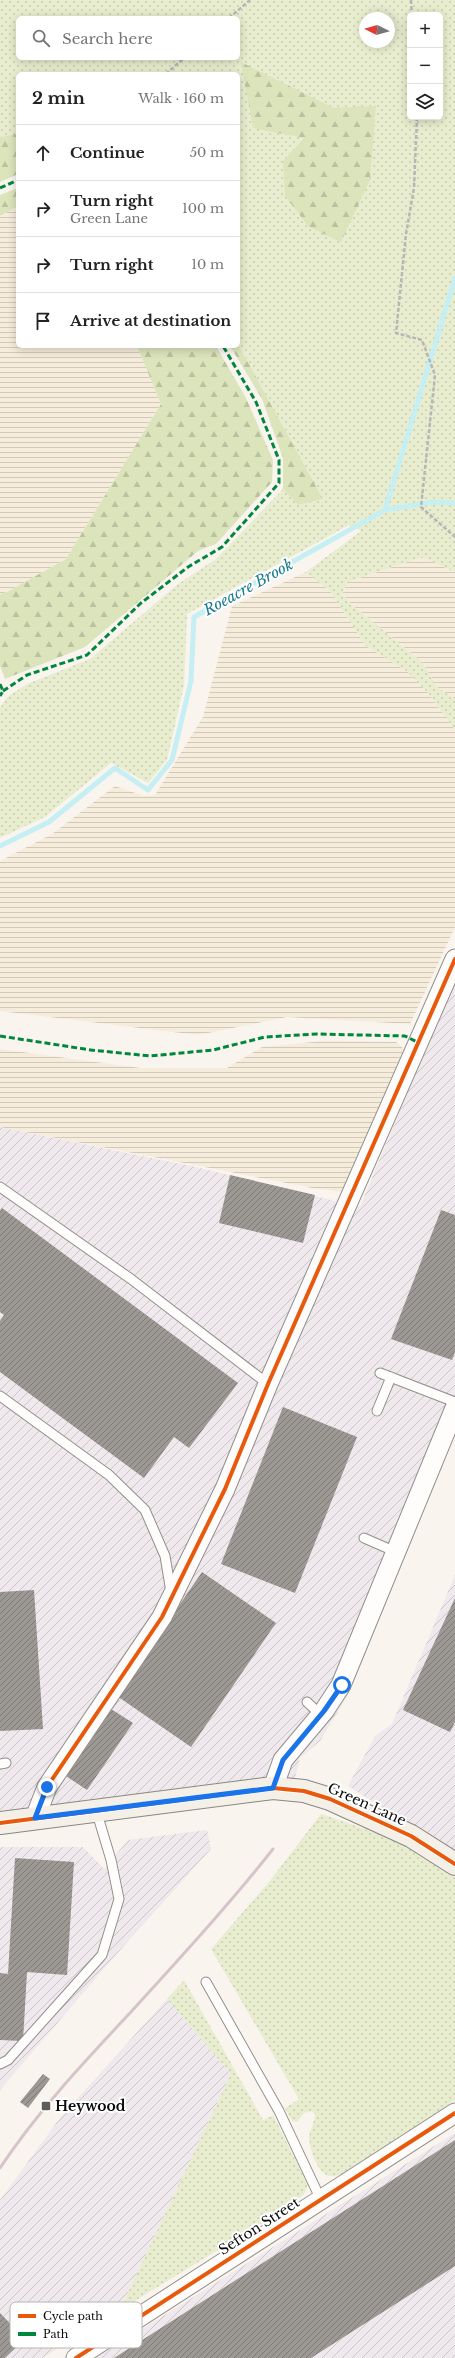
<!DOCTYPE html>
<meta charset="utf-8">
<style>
body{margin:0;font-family:"Libre Baskerville",serif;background:#f6f6f6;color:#222}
.controls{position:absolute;right:12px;top:12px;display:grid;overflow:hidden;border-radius:6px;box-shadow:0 2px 10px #0003}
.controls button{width:36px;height:36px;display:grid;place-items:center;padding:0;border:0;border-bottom:1px solid #e0e0e0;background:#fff;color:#222;font:20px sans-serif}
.compass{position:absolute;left:359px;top:12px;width:36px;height:36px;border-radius:50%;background:#fff;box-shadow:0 2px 10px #0003;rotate:276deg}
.stop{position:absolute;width:12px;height:12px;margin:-9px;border:3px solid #1a73e8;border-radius:50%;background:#fff}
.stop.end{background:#1a73e8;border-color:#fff;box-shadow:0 1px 4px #0008}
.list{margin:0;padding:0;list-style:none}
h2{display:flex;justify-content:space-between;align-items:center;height:52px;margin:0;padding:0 16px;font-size:17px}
h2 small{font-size:13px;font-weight:400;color:#767676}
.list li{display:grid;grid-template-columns:26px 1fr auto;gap:12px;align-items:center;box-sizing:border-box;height:56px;padding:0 16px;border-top:1px solid #e0e0e0}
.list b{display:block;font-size:15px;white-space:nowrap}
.list p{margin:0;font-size:13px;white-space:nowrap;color:#767676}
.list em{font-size:13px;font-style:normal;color:#767676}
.icon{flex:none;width:22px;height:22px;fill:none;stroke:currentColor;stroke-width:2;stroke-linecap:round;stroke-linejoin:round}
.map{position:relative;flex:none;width:455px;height:2358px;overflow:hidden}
.search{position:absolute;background:#fff;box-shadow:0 2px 10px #0003;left:16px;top:16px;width:224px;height:44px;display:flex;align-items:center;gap:10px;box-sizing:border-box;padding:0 14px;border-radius:6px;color:#767676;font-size:15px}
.panel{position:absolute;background:#fff;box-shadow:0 2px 10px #0003;left:16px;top:72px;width:224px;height:276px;border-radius:6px}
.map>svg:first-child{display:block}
.industrial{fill:url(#industrial-furrows)}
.farmland{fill:url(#farmland-rules)}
.grass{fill:url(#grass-dots);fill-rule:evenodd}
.forest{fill:url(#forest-firs)}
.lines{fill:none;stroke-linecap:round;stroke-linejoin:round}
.stream{stroke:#c5eff2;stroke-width:5}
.building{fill:url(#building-hatch)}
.lane-casing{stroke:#92908d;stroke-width:11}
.street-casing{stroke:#92908d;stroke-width:21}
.secondary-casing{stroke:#898784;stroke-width:24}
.path{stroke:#b7b6b5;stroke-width:2.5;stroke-dasharray:4 2;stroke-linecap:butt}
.lane{stroke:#fefdfc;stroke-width:9}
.street{stroke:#fefdfc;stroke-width:19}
.secondary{stroke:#f4efe7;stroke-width:22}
.rail{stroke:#d5c4c9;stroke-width:3}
.quiet{stroke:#00873e;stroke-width:3;stroke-dasharray:6 3;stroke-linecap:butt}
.cycleway-casing{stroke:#fff;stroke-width:6}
.cycleway{stroke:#e8590c;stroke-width:4}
.route{stroke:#1a73e8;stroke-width:5}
.poi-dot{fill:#5e5d5a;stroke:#fff;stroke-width:1.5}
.labels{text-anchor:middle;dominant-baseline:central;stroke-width:4;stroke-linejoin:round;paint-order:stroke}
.street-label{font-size:14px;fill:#0b0b0b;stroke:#fff}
.poi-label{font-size:14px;font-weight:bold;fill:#0b0b0b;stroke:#fff;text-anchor:start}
.water-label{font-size:15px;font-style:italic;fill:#187d91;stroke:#fff}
.key{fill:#fff;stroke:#b6b6b6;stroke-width:1}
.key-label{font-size:11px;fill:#0b0b0b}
</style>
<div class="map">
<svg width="455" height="2358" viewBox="0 0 455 2358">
<defs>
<pattern id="industrial-furrows" width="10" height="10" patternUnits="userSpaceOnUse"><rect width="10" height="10" fill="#efe8ec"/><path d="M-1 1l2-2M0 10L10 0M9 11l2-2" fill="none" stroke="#ccc6c9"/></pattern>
<pattern id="farmland-rules" width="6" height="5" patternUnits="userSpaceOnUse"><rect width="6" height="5" fill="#f6ecdb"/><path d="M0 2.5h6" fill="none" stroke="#d2c9bb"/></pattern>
<pattern id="grass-dots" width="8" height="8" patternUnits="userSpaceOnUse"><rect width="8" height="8" fill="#e9edcf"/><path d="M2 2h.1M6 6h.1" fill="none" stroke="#c6cab0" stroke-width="1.8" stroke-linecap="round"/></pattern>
<pattern id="forest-firs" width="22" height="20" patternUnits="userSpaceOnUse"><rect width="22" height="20" fill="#dce4bc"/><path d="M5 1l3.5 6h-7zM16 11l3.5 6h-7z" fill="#bbc2a0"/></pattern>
<pattern id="building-hatch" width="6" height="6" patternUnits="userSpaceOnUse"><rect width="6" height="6" fill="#9c9894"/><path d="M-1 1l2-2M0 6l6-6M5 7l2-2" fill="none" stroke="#7d7a77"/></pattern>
</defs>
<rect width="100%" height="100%" fill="#f9f4ee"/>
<g class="industrial">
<polygon points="455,977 455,1436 348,1695 320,1741 300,1758 294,1782 272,1780 0,1812 0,1127 196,1167 360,1207"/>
<polygon points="455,1575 455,1853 348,1786 375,1736 392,1724"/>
<polygon points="207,1830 211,1849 114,1957 0,2090 0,1847 83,1847 104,1869 128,1840"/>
<polygon points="167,1999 231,2074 123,2303 125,2307 42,2358 0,2358 0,2200 60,2118"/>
<polygon points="455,2133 455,2358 96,2358"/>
</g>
<g class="farmland">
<polygon points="18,206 18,346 137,346 161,404 66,559 7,592 0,594 0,216"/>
<polygon points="422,557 455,572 455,699 437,687 422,662 352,605 342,594 347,582"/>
<polygon points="306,572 330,591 366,646 408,672 429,694 455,730 455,927 410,1024 287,1017 198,1035 0,1011 0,861 52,834 115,786 144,796 155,795 203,717 232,606"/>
<polygon points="324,1041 396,1042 405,1050 343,1192 312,1188 0,1127 0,1049 140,1068 227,1068 262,1047"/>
</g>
<g class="grass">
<path d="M0 0H455V572L422 557 347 582 342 594 352 605 422 662 437 687 455 699V730L429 694 408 672 366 646 330 591 306 572 361 531 349 525 187 614 184 685 167 760 148 783 111 763 45 817 0 838V708L7 697 27 684 90 659 178 584 216 559 283 489 298 505 323 499 238 344V74H18V151L0 158ZM410 15H440V117H410ZM18 18H238V58H18ZM365 18H389V42H365Z"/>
<path d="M321 1814C366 1829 418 1845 455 1878V2100L353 2169C347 2172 337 2178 329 2176 317 2172 310 2150 309 2138 309 2131 315 2123 315 2114L311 2111 304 2113 297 2122 292 2121 285 2108 299 2099 211 1949 269 1882Z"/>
<polygon points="184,1980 263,2120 273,2115 308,2185 305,2193 293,2204 125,2307 123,2303 231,2074 167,1999"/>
</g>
<g class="forest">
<polygon points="241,62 334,108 376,106 370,180 341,242 309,227 285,196 283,161 304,138 253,128"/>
<polygon points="18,134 18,174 0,182 0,137"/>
<polygon points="18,188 18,206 0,216 0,195"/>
<polygon points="238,344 323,499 298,505 283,489 283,458 262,399 230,346 238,346"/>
<polygon points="137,346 216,346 246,398 273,460 272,482 216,544 198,551 85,647 5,679 0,666 0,594 7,592 66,559 161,404"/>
</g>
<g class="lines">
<g class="stream">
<polyline points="385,510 433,502 455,503"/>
<polyline points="0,846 49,822 115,768 148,790 172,760 191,681 194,617 385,510 455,278"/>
</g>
</g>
<g class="building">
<polygon points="230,1175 315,1195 303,1243 219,1223"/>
<polygon points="2,1208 238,1383 189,1448 174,1437 144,1478 0,1372 0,1321 4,1315 0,1312 0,1211"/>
<polygon points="441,1210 455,1215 455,1352 452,1360 391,1339"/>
<polygon points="283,1407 357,1437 295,1593 221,1564"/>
<polygon points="202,1572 276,1623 191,1747 117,1696"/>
<polygon points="34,1590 43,1729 0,1731 0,1592"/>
<polygon points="455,1598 455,1722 450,1732 403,1710"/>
<polygon points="111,1709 133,1723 87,1790 66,1776"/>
<polygon points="15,1858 74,1862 67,1975 27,1972 23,2041 0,2040 0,1973 8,1974"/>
<polygon points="43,2074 50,2079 28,2108 20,2102"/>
<polygon points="455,2140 455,2266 311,2358 114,2358"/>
<polygon points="0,2313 25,2339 5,2358 0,2358"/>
</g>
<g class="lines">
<defs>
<g id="lane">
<polyline points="0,1187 131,1279 268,1384"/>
<polyline points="380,1373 455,1402"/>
<polyline points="0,1396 109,1475 145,1510 165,1556 171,1592"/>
<polyline points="377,1411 391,1377"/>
<polyline points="364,1538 396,1552"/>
<polyline points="307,1702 321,1715"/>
<polyline points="0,1764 6,1763"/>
<polyline points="206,1982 279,2111 321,2200"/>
<polyline points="0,2064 8,2060 102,1955 119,1899 111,1860 96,1810"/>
</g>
<g id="street">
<polyline points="273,1788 283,1760 324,1711 341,1685 455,1408"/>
<polyline points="35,1818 47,1787 162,1617 225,1489 268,1384 455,959"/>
<polyline points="76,2358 455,2113"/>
</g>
<polyline id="secondary" points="0,1823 273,1788 304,1791 330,1799 411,1836 455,1864"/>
</defs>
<use href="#lane" class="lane-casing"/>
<use href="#street" class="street-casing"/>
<use href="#secondary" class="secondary-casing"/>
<g class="path">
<polyline points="411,0 412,15"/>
<polyline points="229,18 250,0"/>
<polyline points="166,74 184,58"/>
<polyline points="417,117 414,188 406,234 396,333 422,340 435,375 421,507 455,537"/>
</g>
<use href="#lane" class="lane"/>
<use href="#street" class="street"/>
<use href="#secondary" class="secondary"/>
<path class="rail" d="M0 2168C37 2112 84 2062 130 2013 179 1959 228 1906 273 1849"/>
<g class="quiet">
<polyline points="0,188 18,180"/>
<polyline points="0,684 3,691 0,696"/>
<polyline points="3,691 27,675 87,655 141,603 188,567 222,547 279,483 279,460 256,402 223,346"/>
<polyline points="0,1036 91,1050 150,1056 213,1050 265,1037 317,1034 405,1036 419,1043"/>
</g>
<defs>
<g id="cycleway">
<polyline points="35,1818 47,1787 162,1617 225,1489 268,1384 455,959"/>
<polyline points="0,1823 273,1788 304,1791 330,1799 411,1836 455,1864"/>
<polyline points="76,2358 455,2113"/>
</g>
</defs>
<use href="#cycleway" class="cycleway-casing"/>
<use href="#cycleway" class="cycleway"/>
</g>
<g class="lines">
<polyline class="route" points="47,1787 35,1818 273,1788 283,1760 324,1711 342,1685"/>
</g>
<rect class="poi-dot" x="41" y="2101" width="10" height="10" rx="2"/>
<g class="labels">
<g class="street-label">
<text transform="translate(367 1804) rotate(24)">Green Lane</text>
<text transform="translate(259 2226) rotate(-33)">Sefton Street</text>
</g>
<g class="poi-label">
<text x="55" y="2106">Heywood</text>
</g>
<g class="water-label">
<text transform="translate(248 587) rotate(-29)">Roeacre Brook</text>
</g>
</g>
<rect x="10" y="2302" width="132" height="46" rx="6" class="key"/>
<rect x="18" y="2314" width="18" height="4" fill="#e8590c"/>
<rect x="18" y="2332" width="18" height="4" fill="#00873e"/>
<g class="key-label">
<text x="43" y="2320">Cycle path</text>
<text x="43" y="2338">Path</text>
</g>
</svg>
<div class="controls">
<button>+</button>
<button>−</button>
<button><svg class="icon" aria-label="layers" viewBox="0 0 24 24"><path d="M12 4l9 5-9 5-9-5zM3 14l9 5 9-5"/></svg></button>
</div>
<svg class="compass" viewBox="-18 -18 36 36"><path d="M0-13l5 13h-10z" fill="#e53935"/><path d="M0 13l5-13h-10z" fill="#767676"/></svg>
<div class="stop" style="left:342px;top:1685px"></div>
<div class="stop end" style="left:47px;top:1787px"></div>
<div class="search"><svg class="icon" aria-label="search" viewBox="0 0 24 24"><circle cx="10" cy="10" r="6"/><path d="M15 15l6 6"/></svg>Search here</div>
<section class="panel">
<h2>2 min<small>Walk · 160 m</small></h2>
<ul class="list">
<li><svg class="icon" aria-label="ahead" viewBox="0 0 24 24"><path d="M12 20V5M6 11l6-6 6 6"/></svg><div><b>Continue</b></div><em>50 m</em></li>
<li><svg class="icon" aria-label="right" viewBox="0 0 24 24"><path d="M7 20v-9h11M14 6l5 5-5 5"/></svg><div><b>Turn right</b><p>Green Lane</p></div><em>100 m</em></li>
<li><svg class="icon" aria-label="right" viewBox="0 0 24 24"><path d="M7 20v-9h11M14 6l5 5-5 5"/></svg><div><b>Turn right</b></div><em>10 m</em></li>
<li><svg class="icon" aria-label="arrive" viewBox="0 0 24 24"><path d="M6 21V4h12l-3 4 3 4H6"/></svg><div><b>Arrive at destination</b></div></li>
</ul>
</section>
</div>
